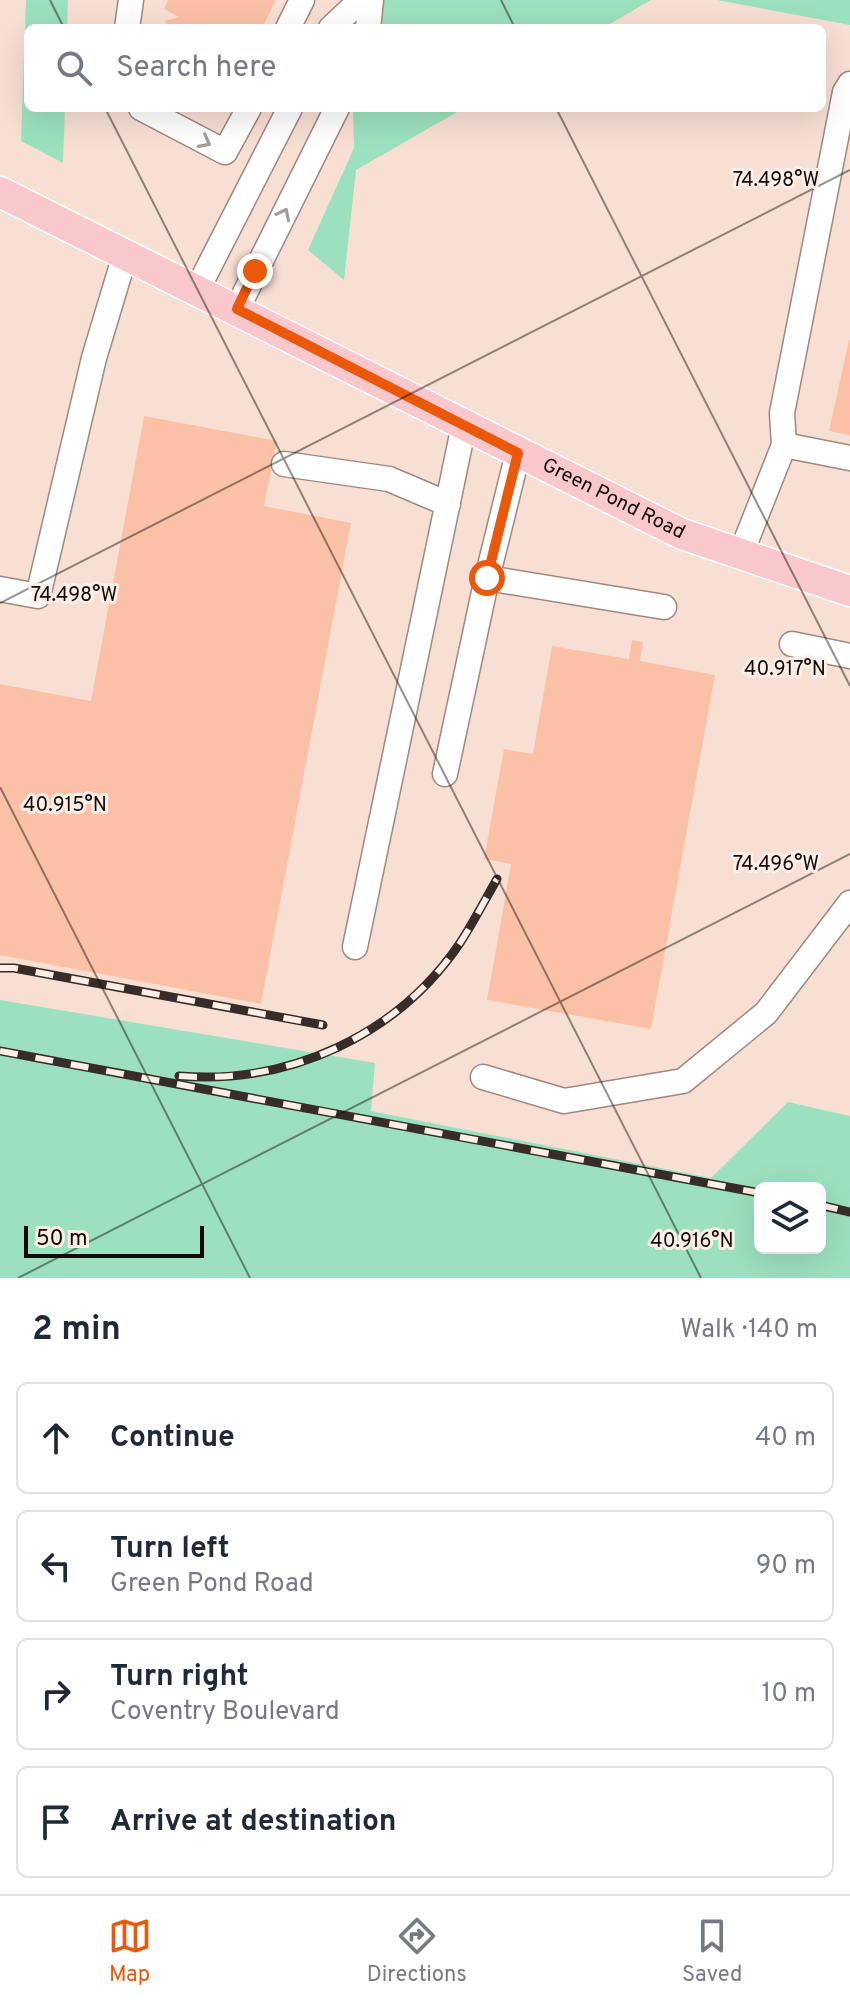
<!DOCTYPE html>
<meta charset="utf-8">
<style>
body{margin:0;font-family:Overpass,sans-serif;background:#f6f6f7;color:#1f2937}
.controls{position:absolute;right:24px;bottom:24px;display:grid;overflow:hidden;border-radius:12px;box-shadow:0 8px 32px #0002}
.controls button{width:72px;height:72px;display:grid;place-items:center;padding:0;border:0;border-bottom:2px solid #e0e1e3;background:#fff;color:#1f2937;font:40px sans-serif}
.scale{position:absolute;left:24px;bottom:20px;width:180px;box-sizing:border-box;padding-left:8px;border:4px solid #120a06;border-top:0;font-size:22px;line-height:28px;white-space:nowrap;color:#120a06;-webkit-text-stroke:6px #feeee8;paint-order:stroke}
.stop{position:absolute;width:24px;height:24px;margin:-18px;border:6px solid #ea580c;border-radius:50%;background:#fff}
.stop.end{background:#ea580c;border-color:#fff;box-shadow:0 2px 8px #0008}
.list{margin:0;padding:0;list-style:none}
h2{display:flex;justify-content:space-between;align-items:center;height:104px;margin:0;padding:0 32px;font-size:34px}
h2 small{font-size:26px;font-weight:400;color:#747a83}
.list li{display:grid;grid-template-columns:52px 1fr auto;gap:24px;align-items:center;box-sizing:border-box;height:112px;margin:0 16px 16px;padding:0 16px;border:2px solid #e0e1e3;border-radius:12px}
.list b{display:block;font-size:30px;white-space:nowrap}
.list p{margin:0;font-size:26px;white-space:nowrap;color:#747a83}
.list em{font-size:26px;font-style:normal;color:#747a83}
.icon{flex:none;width:44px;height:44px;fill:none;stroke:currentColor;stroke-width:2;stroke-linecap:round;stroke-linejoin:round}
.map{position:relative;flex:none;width:850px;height:1278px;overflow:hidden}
.search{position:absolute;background:#fff;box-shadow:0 8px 32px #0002;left:24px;right:24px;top:24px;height:88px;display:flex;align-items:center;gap:20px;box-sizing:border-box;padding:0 28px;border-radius:12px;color:#747a83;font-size:30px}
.sheet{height:616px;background:#fff}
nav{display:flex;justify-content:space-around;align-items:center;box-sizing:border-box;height:112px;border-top:2px solid #e0e1e3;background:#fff;font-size:22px;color:#747a83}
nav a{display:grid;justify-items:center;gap:4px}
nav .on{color:#ea580c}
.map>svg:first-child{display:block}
.green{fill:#9ce1bf;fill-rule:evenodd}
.building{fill:#fbc1a7}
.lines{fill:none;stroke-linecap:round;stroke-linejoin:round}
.minor-casing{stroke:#9f887e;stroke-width:27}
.major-casing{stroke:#fff;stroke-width:33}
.minor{stroke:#fff;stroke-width:24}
.major{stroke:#f8c8cd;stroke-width:30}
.rail-casing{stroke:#372c27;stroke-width:9}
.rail{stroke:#feeee8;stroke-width:6;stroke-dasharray:18;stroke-linecap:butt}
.oneway{stroke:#a09d9b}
.route{stroke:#ea580c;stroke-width:10}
.ticks{fill:none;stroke:#120a06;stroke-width:2;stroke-opacity:0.45}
.labels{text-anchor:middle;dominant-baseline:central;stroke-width:6;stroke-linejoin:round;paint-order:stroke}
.street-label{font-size:20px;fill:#120a06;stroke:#feeee8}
.ticks-label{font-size:20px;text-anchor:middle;fill:#120a06;stroke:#feeee8;stroke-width:6;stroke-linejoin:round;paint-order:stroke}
</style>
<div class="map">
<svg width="850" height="1278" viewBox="0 0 850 1278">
<rect width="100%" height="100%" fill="#f8dfd4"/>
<g class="green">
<polygon points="26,0 68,0 67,28 28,28 28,108 65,108 63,163 21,141"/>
<polygon points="347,0 651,0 603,28 349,28"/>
<polygon points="717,0 850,0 850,25"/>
<polygon points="353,108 464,108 356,170 344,280 308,250 354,148"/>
<path d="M0 1000 375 1063 371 1111 711 1178 788 1102 850 1116V1278H0ZM760 1188H820V1248H760Z"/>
</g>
<g class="building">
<polygon points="168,0 276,0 262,28 167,28 165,21 179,17 164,9"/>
<polygon points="849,340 850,340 850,435 829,431"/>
<polygon points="144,416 277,441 264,506 351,523 261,1004 0,955 0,684 91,701"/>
<polygon points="632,640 643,642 640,661 715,675 651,1029 487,1000 511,864 484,859 504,749 533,754 552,646 629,659"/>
</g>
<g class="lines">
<defs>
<g id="minor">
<polyline points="127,28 131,0"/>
<polyline points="288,28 302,0"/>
<polyline points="331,28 361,0"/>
<polyline points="368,28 371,0"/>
<polyline points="141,108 225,152 249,108"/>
<polyline points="197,290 290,108"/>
<polyline points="237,309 337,108"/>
<polyline points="784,445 850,458"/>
<polyline points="518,453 487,578 664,607"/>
<polyline points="284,464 389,479 448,504"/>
<polyline points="740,556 784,445 782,413 845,92 850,84"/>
<polyline points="0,589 38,596 94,358 125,255"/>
<polyline points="792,644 850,656"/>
<polyline points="445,774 487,578"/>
<polyline points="355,947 464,425"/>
<polyline points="483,1077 564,1101 683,1081 766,1013 850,903"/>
</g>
<g id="major">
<path id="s1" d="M0 192 682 534 850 591"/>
</g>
</defs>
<use href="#minor" class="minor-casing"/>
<use href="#major" class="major-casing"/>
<use href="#minor" class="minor"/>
<use href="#major" class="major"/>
<defs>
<g id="rail">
<polyline points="0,968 14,968 323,1025"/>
<polyline points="0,1051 760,1193"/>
<path d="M179 1076C289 1085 398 1035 460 943 473 923 485 900 497 879"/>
<polyline points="820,1205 850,1212"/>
</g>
</defs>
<use href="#rail" class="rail-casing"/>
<use href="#rail" class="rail"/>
</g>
<defs><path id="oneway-chevron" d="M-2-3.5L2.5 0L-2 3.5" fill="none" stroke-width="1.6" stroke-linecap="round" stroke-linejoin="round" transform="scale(2)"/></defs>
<g class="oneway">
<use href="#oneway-chevron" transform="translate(205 142) rotate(28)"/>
<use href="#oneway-chevron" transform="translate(284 214) rotate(-63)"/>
</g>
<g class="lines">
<polyline class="route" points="255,271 237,309 518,453 487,578"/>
</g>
<path class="ticks" d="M50 0 64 28M501 0 515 28M105 108 701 1278M556 108 850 686M0 603 850 170M0 787 250 1278M18 1278 850 854"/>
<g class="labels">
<g class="street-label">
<text stroke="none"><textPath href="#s1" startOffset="686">Green Pond Road</textPath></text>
</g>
</g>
<g class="ticks-label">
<text x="776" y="186">74.498°W</text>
<text x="74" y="601">74.498°W</text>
<text x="785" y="675">40.917°N</text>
<text x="65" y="811">40.915°N</text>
<text x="776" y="870">74.496°W</text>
<text x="692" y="1247">40.916°N</text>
</g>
</svg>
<div class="controls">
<button><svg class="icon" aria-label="layers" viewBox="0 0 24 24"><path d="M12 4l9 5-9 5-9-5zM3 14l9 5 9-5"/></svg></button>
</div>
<div class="scale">50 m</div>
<div class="stop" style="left:487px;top:578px"></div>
<div class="stop end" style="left:255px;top:271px"></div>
<div class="search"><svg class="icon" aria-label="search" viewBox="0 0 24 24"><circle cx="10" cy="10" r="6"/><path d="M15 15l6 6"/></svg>Search here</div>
</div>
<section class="sheet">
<h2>2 min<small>Walk · 140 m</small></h2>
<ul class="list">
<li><svg class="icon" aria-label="ahead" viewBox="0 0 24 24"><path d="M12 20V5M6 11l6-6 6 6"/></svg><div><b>Continue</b></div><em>40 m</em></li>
<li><svg class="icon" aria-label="left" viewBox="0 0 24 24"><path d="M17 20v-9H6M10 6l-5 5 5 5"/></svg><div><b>Turn left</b><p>Green Pond Road</p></div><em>90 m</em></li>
<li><svg class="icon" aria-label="right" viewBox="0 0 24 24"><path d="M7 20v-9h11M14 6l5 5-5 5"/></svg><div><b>Turn right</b><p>Coventry Boulevard</p></div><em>10 m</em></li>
<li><svg class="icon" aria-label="arrive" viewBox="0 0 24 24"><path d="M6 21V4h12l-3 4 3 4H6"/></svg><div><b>Arrive at destination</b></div></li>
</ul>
</section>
<nav>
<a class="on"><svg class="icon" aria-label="map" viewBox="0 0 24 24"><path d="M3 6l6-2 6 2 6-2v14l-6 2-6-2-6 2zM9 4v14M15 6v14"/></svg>Map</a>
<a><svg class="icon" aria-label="directions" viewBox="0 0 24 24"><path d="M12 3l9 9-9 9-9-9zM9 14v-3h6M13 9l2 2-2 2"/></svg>Directions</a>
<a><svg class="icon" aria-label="saved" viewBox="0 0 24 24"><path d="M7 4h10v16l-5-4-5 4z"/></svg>Saved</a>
</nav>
